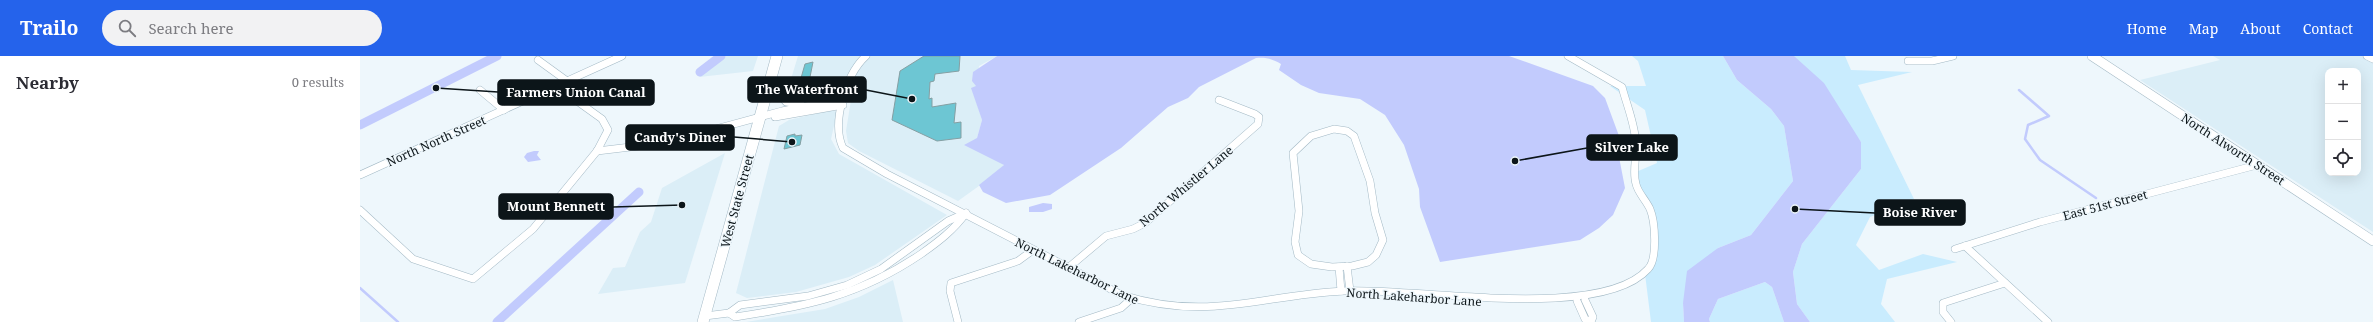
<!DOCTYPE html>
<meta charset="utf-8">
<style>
body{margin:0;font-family:"Noto Serif",serif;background:#f2f2f3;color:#2b2b33}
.controls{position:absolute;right:12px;top:12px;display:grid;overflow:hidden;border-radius:8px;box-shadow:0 4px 16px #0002}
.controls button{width:36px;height:36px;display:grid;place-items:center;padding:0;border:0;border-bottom:1px solid #e1e1e2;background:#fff;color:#2b2b33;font:20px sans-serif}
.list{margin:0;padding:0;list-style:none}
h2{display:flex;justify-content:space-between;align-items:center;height:52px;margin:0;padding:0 16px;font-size:17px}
h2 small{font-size:13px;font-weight:400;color:#7c7c81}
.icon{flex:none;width:22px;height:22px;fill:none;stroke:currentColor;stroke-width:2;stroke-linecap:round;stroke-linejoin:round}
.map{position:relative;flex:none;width:2013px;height:266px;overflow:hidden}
header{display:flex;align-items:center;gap:24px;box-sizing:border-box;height:56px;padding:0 20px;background:#2563eb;color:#fff}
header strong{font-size:19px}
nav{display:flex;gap:22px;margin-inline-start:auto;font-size:14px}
.search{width:280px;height:36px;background:#f2f2f3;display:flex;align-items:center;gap:10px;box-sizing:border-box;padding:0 14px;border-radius:22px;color:#7c7c81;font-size:15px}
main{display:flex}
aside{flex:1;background:#fff}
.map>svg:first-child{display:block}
.built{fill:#dbeef7;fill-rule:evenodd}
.green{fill:#c9ecfe}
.water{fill:#c2cbfd}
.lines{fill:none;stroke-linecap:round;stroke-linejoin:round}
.stream{stroke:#c2cbfd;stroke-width:2.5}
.canal{stroke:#c2cbfd;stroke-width:9}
.building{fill:#6dc6d3;stroke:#859fa3}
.minor-casing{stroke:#a3b9c5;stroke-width:8}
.tertiary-casing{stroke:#a3b9c5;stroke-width:10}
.primary-casing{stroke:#a3b9c5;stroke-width:12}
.minor{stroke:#fff;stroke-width:7}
.tertiary{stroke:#fff;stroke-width:9}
.primary{stroke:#fff;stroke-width:11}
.labels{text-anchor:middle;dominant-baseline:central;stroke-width:3;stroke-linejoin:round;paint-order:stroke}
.street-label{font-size:12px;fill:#0c1519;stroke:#eef7fc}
.leader{fill:none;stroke:#0c1519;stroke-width:1.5}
.callout-dot{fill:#0c1519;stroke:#eef7fc;stroke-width:1.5}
.callout{fill:#0c1519;stroke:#0c1519;stroke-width:1.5}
.callout-label{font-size:13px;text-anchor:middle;font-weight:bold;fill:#fff}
</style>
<header>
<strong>Trailo</strong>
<div class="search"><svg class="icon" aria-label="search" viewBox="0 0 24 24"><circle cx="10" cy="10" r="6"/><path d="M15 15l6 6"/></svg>Search here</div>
<nav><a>Home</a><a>Map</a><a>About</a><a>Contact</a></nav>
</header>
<main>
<aside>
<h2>Nearby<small>0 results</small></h2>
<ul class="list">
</ul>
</aside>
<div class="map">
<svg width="2013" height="266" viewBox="0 0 2013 266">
<rect width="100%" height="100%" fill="#eef7fc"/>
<g class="built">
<polygon points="366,0 398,0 393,15 339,21"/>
<polygon points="438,0 637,0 619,10 617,30 612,33 622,64 617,82 644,109 637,117 598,145 499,95 488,87 486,75 492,38 437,45 430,42 427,36"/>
<path d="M1853 0H2013V176L1780 24 1860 4ZM1968 15H1998V117H1968Z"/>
<polygon points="471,54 477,56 471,83 479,98 587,159 515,209 489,221 436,236 387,242 376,237 419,70 429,64"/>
<polygon points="365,97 325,227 238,238 253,212 265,211 280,176 291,166 302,132"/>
<polygon points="533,224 543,266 386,266 465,253 499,241"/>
</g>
<g class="green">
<polygon points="1272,0 1363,0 1377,24 1411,53 1424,70 1433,125 1391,179 1358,192 1323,247 1324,266 1291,266 1285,218 1294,202 1293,161 1280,137 1276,116 1297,107 1285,54 1250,30 1286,30 1278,5"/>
<polygon points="1433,0 1485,0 1491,14 1552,16 1498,29 1554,143 1510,161 1496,189 1519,214 1563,198 1597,206 1527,223 1521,248 1535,266 1450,266 1437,248 1433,216 1442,188 1501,113 1501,86"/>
<polygon points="1405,226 1412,231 1424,266 1350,266 1349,263 1358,243"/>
</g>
<g class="water">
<path d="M637 0H1149L1233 30 1245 42 1262 88 1259 101 1265 132 1253 159 1239 172 1220 184 1080 206 1060 151 1059 133 1044 89 1025 59 1000 43 959 37 941 29 919 14 921 8C912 3 906 1 896 2L839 31 828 42 808 51 761 92 690 139 646 147 623 136 619 129 644 109 604 89 617 82 622 64 611 32 616 30 612 25 613 16Z"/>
<polygon points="1363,0 1434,0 1464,27 1501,86 1501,113 1442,188 1433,216 1437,248 1450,266 1424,266 1412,231 1405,226 1358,243 1349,263 1350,266 1324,266 1323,247 1327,215 1358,192 1391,179 1433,125 1424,70 1411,53 1377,24"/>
<polygon points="174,95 179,95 177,99 181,104 168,106 164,101 167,97"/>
<polygon points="683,147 692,148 692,153 683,156 669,156 669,151"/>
</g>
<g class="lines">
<g class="stream">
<polyline points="1659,34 1689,60 1668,69 1665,83 1680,104 1736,142"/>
<polyline points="0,232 38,266"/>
</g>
<g class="canal">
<polyline points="340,16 361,0"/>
<polyline points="0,69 137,0"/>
<polyline points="137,266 279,136"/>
</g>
</g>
<g class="building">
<polygon points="564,0 600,0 599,15 575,18 574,25 570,26 569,43 572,42 572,51 596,47 594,67 601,66 601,82 577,85 532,64 540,15"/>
<polygon points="453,6 450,21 441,22 445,8"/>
<polygon points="435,78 435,80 442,79 440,89 424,93 427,80"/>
</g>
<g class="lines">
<defs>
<g id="minor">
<path d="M506 0C486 18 471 67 483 92L527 118 762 239C849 266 900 239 984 235 1054 231 1241 266 1288 213 1298 203 1295 165 1290 153 1286 144 1278 137 1276 128 1272 115 1277 101 1276 88 1275 68 1267 50 1262 31L1208 0"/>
<polyline points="2007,0 2013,3"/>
<polyline points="178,4 207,25"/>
<polyline points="1548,5 1572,5 1593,0"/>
<polyline points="409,27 426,46 441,48"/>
<polyline points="120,34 144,54"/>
<polyline points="415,61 483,49"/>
<polygon points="974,73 987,75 994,80 1010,125 1015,157 1023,184 1016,199 1008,206 992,210 972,211 951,208 938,199 935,186 939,155 933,97 951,80"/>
<polyline points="237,95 304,87 422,55 485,42"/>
<polyline points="0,119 262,0"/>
<polyline points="0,154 53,203 113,223 173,173 237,95 248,74 242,63 196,30"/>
<polyline points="1605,190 1688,266"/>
<polyline points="1595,193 1680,166 1897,109"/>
<polyline points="987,210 990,235"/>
<polyline points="979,211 981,235"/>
<polyline points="708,212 746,180 773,173 785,167 898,68 899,61 895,58 859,44"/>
<polyline points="1217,245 1225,263 1231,266 1233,261 1225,244"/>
<path d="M369 257 375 261C447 250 499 240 561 198 578 186 594 174 606 157"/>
<polyline points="345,260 369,257 380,249 448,240 487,229 521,213 588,165 606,157"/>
<polyline points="598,266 590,235 591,227 658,205 673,194"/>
<polyline points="719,266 761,252 770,244"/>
<polyline points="1591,266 1583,256 1583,247 1645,227"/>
</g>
<polyline id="tertiary" points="1732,0 2013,185"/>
<polyline id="primary" points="343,266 417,0"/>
</defs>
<use href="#minor" class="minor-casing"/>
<use href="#tertiary" class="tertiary-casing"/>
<use href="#primary" class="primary-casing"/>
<use href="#minor" class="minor"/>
<use href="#tertiary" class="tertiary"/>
<use href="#primary" class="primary"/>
</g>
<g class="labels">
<g class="street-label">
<text transform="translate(76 85) rotate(-24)">North North Street</text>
<text transform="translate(1873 93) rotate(33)">North Alworth Street</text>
<text transform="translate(826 130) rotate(-40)">North Whistler Lane</text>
<text transform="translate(377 145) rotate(-75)">West State Street</text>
<text transform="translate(1745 149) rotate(-15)">East 51st Street</text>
<text transform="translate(717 215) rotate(26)">North Lakeharbor Lane</text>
<text transform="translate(1054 241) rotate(4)">North Lakeharbor Lane</text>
</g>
</g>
<path class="leader" d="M552 43L506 34M76 32L138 36M432 86L374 81M1155 105L1227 92M322 149L253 151M1435 153L1515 157"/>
<g class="callout-dot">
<circle cx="552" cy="43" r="4"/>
<circle cx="76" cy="32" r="4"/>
<circle cx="432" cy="86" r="4"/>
<circle cx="1155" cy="105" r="4"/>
<circle cx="322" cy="149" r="4"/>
<circle cx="1435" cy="153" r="4"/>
</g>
<g class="callout">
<rect x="388" y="21" width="118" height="25" rx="4"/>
<rect x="138" y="24" width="156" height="25" rx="4"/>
<rect x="266" y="69" width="108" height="25" rx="4"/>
<rect x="1227" y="79" width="90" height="25" rx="4"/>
<rect x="139" y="138" width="114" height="25" rx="4"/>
<rect x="1515" y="144" width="90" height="25" rx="4"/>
</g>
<g class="callout-label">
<text x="447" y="38">The Waterfront</text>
<text x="216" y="41">Farmers Union Canal</text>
<text x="320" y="86">Candy's Diner</text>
<text x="1272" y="96">Silver Lake</text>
<text x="196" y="155">Mount Bennett</text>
<text x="1560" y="161">Boise River</text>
</g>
</svg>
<div class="controls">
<button>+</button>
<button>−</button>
<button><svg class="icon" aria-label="locate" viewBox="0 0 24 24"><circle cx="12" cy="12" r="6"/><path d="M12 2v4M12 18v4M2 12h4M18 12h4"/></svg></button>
</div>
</div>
</main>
